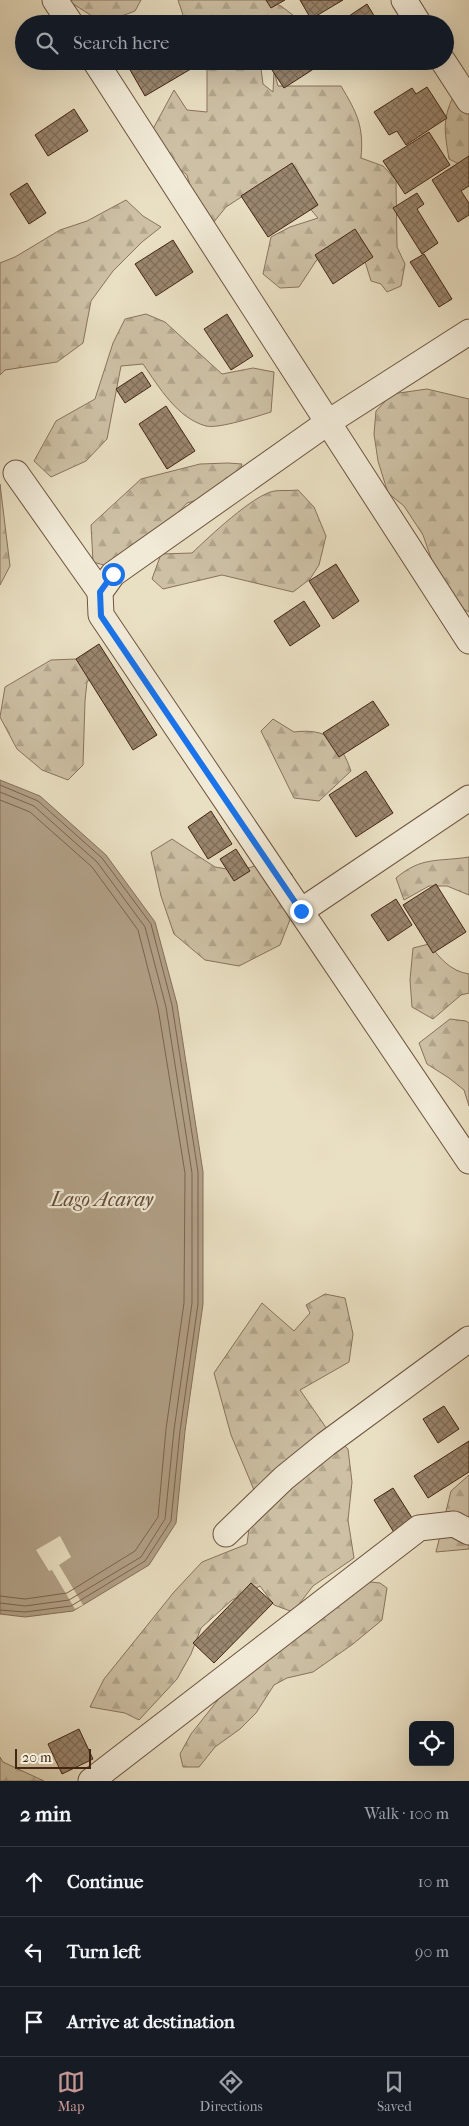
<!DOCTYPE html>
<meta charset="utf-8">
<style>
body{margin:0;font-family:"IM FELL French Canon",serif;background:#20242c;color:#f1f3f6}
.controls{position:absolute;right:15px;bottom:15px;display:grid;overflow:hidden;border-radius:8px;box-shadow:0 5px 20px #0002}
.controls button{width:45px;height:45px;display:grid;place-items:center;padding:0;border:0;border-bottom:1px solid #363941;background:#171b24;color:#f1f3f6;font:25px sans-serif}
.scale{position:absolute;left:15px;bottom:12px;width:76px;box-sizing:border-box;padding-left:5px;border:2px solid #452614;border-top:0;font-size:14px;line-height:18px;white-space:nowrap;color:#452614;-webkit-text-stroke:4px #f1ead7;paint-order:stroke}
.stop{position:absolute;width:15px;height:15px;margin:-11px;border:4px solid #1a73e8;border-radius:50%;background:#fff}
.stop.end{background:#1a73e8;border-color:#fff;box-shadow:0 1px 5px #0008}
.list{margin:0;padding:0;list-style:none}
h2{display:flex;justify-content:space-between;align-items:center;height:65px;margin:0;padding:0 20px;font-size:21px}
h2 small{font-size:16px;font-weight:400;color:#9ea1a6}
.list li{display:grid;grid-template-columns:32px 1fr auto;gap:15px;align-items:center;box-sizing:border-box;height:70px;padding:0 20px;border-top:1px solid #363941}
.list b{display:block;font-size:19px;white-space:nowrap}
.list em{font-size:16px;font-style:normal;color:#9ea1a6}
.icon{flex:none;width:28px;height:28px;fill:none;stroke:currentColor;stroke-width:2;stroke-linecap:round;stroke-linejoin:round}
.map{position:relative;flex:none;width:469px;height:1781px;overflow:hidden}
.search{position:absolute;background:#171b24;box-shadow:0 5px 20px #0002;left:15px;right:15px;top:15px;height:55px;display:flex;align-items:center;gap:12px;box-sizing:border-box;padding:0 18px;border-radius:28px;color:#9ea1a6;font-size:19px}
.sheet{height:275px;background:#171b24}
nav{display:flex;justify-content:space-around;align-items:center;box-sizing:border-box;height:70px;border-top:1px solid #363941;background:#171b24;font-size:14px;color:#9ea1a6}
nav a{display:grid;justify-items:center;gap:2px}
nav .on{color:#c59692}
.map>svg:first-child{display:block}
.forest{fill:url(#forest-firs);stroke:#89735c}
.water{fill:#b1a087;stroke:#866f59}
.pier{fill:#e9dfc2}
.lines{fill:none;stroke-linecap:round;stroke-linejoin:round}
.shore{stroke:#7b634e;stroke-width:1}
.building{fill:url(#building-cross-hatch);stroke:#452614}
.minor-casing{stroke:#6e5440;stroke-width:27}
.minor{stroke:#f1ead7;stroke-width:25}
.route{stroke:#1a73e8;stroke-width:6}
.labels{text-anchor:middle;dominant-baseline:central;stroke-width:4.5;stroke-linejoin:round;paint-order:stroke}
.water-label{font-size:20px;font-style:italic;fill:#654b36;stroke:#f1ead7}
</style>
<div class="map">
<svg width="469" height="1781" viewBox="0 0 469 1781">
<defs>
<pattern id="forest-firs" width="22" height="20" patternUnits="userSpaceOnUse" patternTransform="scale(1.25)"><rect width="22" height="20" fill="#cdc0a4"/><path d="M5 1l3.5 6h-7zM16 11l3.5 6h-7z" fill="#b1a58c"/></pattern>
<pattern id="building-cross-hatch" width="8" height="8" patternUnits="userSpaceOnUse" patternTransform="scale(1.25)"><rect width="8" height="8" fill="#9a866e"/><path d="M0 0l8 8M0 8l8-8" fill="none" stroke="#7f6d59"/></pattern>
</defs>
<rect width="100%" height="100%" fill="#e9dfc2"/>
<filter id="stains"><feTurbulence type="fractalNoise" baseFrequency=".004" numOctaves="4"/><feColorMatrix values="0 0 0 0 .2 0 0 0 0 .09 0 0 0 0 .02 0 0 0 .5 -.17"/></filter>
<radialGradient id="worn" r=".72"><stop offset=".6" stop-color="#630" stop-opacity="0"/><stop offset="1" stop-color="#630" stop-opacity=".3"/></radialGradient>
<g class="forest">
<polygon points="67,0 141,0 135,11 103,23"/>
<polygon points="178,0 267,0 281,6 298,19 291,24 186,24"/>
<path d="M205 61H260L263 84 273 92 274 71 278 86H341C357 113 364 126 361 158L383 166 396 180 397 247 405 264 401 286 387 292 381 284 371 281 359 242H338L316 261 299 287 280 288 263 274 271 237 290 227 318 218 302 199 246 194 226 207 209 228 196 205 187 175 163 155 153 129 174 90 187 110 207 112V66Z"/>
<path d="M456 91 469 93V169L449 159C444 129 442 118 456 91Z"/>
<polygon points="126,200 143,216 161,227 142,242 113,271 91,301 83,343 57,362 5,370 0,375 0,263 15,257 60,230 87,221"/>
<path d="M146 314 165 322 222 374 253 368 274 372 271 412C258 416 219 429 206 426 177 418 159 387 143 364L121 366 107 439 86 461 51 477 34 461 56 421 95 399 113 343 125 319Z"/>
<polygon points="427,389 469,399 469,612 452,603 437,575 423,535 404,506 388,493 378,461 374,434 376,411 392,394"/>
<polygon points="228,463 242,464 238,477 215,495 187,503 125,571 93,562 91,525 141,479 200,464"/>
<polygon points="0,484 10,566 0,585"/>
<path d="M298 490 314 507 326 536 319 565 310 579 293 592 222 575 163 589 152 579 161 554 192 553C209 537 253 495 274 491 282 490 290 491 298 490Z"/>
<polygon points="77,659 92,678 87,682 85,701 83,765 68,780 42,770 17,749 0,717 5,687 51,660"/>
<path d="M273 719 294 732C327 728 340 740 351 771L319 801 294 798 261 731Z"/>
<polygon points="172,839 215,867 238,871 275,860 292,874 295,907 280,945 239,966 205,960 174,934 161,896 151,852"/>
<path d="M469 857V895L447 886H429L404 900 396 878C422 856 438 862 469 857Z"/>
<path d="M429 944C440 958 450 971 469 974V993L461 995 433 1019 412 1007 410 980 413 948Z"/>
<polygon points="450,1019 466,1021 469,1023 469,1106 464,1090 449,1078 427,1064 419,1043"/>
<polygon points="325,1294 345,1298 353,1334 349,1362 300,1390 327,1429 348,1449 352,1482 348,1520 354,1558 313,1586 293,1612 274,1605 260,1586 232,1600 201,1628 191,1654 177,1679 139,1720 125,1713 90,1707 104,1679 174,1592 202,1562 247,1544 254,1490 231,1435 214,1373 262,1303 294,1331 310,1313 306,1305"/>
<polygon points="469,1475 469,1549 436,1552 451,1491"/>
<polygon points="361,1581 380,1583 387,1588 382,1620 353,1644 313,1672 287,1678 274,1685 256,1713 240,1729 215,1747 199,1767 183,1767 180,1754 191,1734 247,1663"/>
<polygon points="0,1757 3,1762 44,1781 0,1781"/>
</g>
<polygon class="water" points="0,780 40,796 106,855 155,922 177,1004 203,1172 203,1304 185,1431 176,1523 149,1565 73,1611 25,1617 0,1614"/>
<polygon class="pier" points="60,1536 71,1557 59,1565 83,1605 75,1609 52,1570 49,1571 36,1550"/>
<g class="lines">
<g class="shore">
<polyline points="0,785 38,801 102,858 151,924 172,1005 198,1172 198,1304 180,1431 171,1521 145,1561 71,1606 25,1612 0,1610"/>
<polyline points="0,792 34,806 97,862 145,927 166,1007 192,1173 192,1303 174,1430 165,1519 141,1557 69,1600 25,1606 0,1603"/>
<polyline points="0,800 30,812 92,867 138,930 158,1008 185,1173 184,1303 166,1429 158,1517 135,1551 67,1593 25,1599 0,1596"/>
</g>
</g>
<g class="building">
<polygon points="266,0 285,0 271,8"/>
<polygon points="300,0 343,0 311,19"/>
<polygon points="367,4 379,24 337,24"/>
<polygon points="125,61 200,61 201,63 145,96"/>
<polygon points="279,61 326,61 284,88 270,67"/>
<polygon points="427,87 447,118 406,145 397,131 389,135 374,112 412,88 416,94"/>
<polygon points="74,109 88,131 48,156 35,135"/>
<polygon points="429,132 450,165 405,194 383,161"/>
<polygon points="469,156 469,186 461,191 469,203 469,215 458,222 432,180"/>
<polygon points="292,163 318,205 268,237 241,196"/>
<polygon points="27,183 46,213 29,224 10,194"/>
<polygon points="417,193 424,204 417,209 438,243 422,254 393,208"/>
<polygon points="355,229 373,257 333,284 315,255"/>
<polygon points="173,240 193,272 156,296 135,264"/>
<polygon points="424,254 452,299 439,307 410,262"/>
<polygon points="227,314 253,356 231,370 204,329"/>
<polygon points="142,372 151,386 125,403 116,389"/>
<polygon points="166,406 195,451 167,469 139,424"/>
<polygon points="336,564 359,601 333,619 309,581"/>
<polygon points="304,601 320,626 290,646 274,621"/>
<polygon points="99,644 157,735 133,750 76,659"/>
<polygon points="373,701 389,725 339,757 323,733"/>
<polygon points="366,771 393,813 356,837 329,795"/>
<polygon points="211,811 232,844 208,859 188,827"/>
<polygon points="236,849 250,871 234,881 220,859"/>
<polygon points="436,884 466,932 433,953 403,905"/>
<polygon points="396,899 412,925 388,941 371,915"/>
<polygon points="444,1406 459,1429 438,1443 423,1419"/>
<polygon points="469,1441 469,1472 428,1498 414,1476"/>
<polygon points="393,1488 414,1521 395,1534 374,1500"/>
<polygon points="251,1583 273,1603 214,1663 193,1643"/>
<polygon points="79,1729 93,1759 62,1774 48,1744"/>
</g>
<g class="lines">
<defs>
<g id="minor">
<polyline points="55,0 71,24"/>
<polyline points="404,0 419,24"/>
<polyline points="95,61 469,641"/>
<polyline points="443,61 469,101"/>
<polyline points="469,332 327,423 113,574 100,592 101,615 469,1161"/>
<polyline points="16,473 100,592"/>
<polyline points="301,911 469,798"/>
<polyline points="226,1534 284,1478 326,1444 469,1339"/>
<polyline points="91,1781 419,1528 454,1524 469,1532"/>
</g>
</defs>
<use href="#minor" class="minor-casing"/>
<use href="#minor" class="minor"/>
</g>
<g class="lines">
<polyline class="route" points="113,574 100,592 101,616 301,911"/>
</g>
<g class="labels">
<g class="water-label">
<text x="102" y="1199">Lago Acaray</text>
</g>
</g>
<rect width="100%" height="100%" filter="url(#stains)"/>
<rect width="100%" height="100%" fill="url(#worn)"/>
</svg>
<div class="controls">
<button><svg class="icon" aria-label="locate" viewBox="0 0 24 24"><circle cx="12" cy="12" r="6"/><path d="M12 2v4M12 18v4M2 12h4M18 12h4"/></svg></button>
</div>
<div class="scale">20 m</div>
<div class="stop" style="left:113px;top:574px"></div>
<div class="stop end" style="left:301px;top:911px"></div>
<div class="search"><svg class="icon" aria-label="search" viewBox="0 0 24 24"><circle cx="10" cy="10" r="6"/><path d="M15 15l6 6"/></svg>Search here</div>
</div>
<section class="sheet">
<h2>2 min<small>Walk · 100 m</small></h2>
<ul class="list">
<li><svg class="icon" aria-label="ahead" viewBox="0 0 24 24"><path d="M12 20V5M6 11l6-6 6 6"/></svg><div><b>Continue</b></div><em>10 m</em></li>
<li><svg class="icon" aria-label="left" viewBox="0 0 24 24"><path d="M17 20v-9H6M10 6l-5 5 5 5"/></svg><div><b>Turn left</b></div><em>90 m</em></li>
<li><svg class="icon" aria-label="arrive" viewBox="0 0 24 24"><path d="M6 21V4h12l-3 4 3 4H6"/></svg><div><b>Arrive at destination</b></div></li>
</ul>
</section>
<nav>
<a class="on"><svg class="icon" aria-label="map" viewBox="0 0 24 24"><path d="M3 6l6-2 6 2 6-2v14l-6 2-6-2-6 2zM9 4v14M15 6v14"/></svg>Map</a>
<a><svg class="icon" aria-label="directions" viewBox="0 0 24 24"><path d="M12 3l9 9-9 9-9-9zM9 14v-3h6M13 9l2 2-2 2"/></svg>Directions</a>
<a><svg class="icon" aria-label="saved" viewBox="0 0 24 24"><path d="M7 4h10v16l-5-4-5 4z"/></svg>Saved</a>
</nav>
